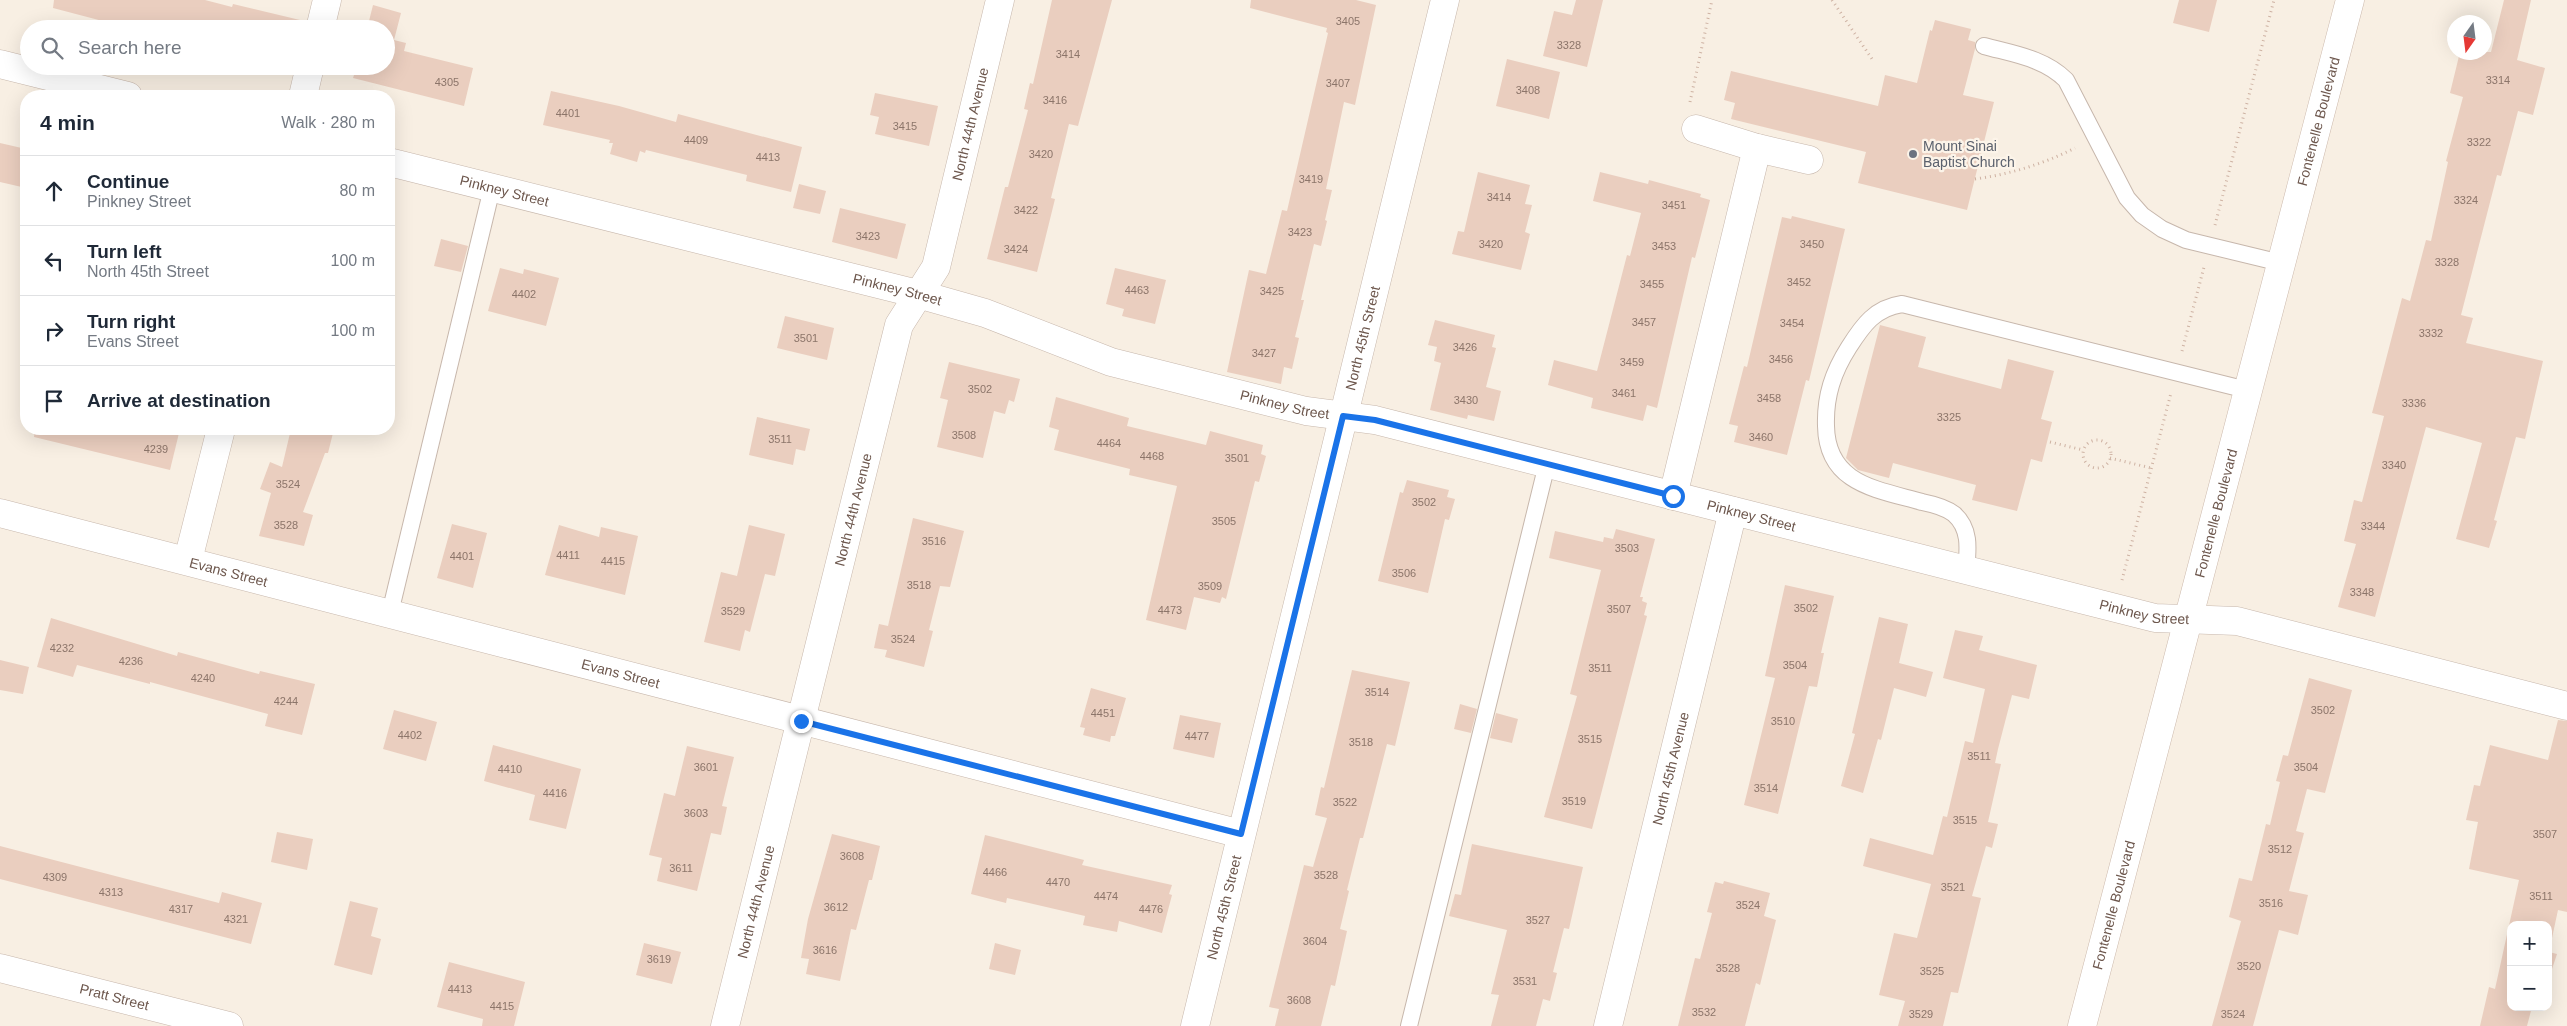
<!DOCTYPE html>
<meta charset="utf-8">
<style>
body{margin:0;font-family:Arial,sans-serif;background:#f2f2f3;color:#1f2937}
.controls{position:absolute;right:15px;bottom:15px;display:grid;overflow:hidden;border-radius:10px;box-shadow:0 5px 20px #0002}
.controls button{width:45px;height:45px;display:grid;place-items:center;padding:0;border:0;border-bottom:1px solid #e0e1e3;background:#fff;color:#1f2937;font:25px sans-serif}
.compass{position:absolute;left:2447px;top:15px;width:45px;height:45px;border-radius:50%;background:#fff;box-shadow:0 5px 20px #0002;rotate:194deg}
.stop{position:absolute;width:15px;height:15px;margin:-11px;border:4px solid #1a73e8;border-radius:50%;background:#fff}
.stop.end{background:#1a73e8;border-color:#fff;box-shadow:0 1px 5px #0008}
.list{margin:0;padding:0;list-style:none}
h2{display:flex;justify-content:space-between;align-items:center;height:65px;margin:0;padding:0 20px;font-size:21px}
h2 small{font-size:16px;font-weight:400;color:#747a83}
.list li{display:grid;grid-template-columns:32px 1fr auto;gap:15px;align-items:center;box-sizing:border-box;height:70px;padding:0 20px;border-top:1px solid #e0e1e3}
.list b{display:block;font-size:19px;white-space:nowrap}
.list p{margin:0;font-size:16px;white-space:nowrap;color:#747a83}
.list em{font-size:16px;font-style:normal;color:#747a83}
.icon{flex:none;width:28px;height:28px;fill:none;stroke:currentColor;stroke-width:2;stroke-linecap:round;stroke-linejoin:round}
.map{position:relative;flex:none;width:2567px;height:1026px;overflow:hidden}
.search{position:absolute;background:#fff;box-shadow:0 5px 20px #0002;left:20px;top:20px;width:375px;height:55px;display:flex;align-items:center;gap:12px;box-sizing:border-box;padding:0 18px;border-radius:28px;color:#747a83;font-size:19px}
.panel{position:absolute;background:#fff;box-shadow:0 5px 20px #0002;left:20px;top:90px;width:375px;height:345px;border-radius:20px}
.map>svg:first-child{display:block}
.building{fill:#eacebf}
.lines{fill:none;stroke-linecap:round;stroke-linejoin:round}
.lane-casing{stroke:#c7b7ac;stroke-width:18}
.street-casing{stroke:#c7b7ac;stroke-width:29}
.secondary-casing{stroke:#ccb9ac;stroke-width:29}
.path{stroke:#ceb2a3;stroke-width:3;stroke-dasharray:1 4;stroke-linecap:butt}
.lane{stroke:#fff;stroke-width:16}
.street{stroke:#fff;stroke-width:28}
.secondary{stroke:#fff;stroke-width:28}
.route{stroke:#1a73e8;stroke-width:6}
.worship-dot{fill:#6b7280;stroke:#fcf4e9;stroke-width:2}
.labels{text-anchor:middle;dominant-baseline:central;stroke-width:4.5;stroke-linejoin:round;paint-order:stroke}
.number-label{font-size:11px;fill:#8c756a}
.street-label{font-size:14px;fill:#6d574d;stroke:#fcf4e9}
.worship-label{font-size:14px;fill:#5b616d;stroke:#fcf4e9;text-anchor:start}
</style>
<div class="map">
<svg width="2567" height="1026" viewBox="0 0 2567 1026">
<rect width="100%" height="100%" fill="#f8efe3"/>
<g class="building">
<polygon points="54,0 205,0 232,7 233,4 300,20 299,29 133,29 53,8"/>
<polygon points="1052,0 1112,0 1078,126 1069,124 1051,198 1055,199 1037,272 987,259 1005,187 1008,187 1028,110 1024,109 1030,83 1033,84"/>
<polygon points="1251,0 1356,0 1376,5 1355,105 1344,102 1326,189 1332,190 1325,220 1327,221 1321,246 1314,244 1301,300 1304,300 1295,337 1299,338 1292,369 1284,367 1281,384 1227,372 1249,270 1266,274 1282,210 1287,211 1328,33 1326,32 1327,28 1250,8"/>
<polygon points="1576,0 1603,0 1587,67 1543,56 1554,11 1572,15"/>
<polygon points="2179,0 2217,0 2209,32 2173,23"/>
<polygon points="2504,0 2531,0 2517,60 2545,68 2533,115 2518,111 2501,176 2497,175 2461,315 2473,318 2466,343 2543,361 2525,439 2516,437 2494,520 2497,521 2489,548 2456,539 2482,443 2426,427 2375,617 2338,607 2356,544 2344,541 2354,500 2362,502 2384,416 2372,413 2402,298 2410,301 2426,240 2431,241 2448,162 2446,161 2463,97 2450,93 2460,52 2491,52"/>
<polygon points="373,5 401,13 394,40 406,43 404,51 473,68 464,106 353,78 357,66 386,66 386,29 367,29"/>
<polygon points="1935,20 1971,29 1968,40 1975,42 1975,49 1963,95 1994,102 1967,210 1858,183 1866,152 1731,119 1735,103 1724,100 1731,71 1878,106 1885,75 1917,83 1930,30 1932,31"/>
<polygon points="1507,59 1560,72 1549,119 1496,106"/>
<polygon points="551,91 619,106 676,122 678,114 802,147 791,192 746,181 747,175 646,150 645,153 640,151 637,162 610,154 613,143 609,143 610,140 543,125"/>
<polygon points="875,93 938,106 929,146 875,134 879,117 870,115"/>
<polygon points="0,143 26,149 26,188 0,182"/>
<polygon points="1478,172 1530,185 1525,204 1532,205 1525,232 1530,234 1521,270 1452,254 1458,231 1464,232"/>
<polygon points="1600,172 1648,184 1649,180 1701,194 1700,197 1710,200 1695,258 1692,257 1657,408 1647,405 1643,421 1591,408 1593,398 1548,385 1554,360 1597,371 1627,255 1630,256 1641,213 1593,201"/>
<polygon points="799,184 826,191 820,214 793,208"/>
<polygon points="840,208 906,224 897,259 832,242"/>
<polygon points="1792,216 1845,229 1809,381 1806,380 1787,455 1734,442 1738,426 1729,424 1744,366 1747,367 1782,217 1791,219"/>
<polygon points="441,239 468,246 461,272 434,266"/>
<polygon points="500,268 523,274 524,269 559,278 546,326 488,311"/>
<polygon points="1115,268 1166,280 1155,324 1122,316 1124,309 1106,304"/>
<polygon points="785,316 834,328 827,360 777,348"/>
<polygon points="1435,320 1495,335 1492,347 1496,348 1486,387 1501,391 1494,421 1468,415 1467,419 1430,410 1441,363 1434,361 1437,347 1428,345"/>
<polygon points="1880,325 1926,337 1918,367 2001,389 2008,359 2054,371 2041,419 2052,422 2042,462 2031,459 2017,511 1972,500 1976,485 1893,463 1889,478 1858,470 1846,458"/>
<polygon points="949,362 1020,379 1014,402 1009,400 1005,414 994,411 983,458 937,447 948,400 940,398"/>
<polygon points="1056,397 1129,418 1127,426 1206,445 1210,431 1263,445 1261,454 1266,456 1259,482 1255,481 1226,599 1222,597 1220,603 1194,597 1186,630 1146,620 1177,486 1129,475 1130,469 1054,450 1059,430 1049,427"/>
<polygon points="757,417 810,429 805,451 796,449 793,465 749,455"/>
<polygon points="35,429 161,429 179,433 170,470 34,437"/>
<polygon points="291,429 334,429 328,453 325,453 303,512 313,515 304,546 259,536 271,493 260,489 270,462 282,467"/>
<polygon points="1407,480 1449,490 1447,497 1455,499 1449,520 1445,519 1428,593 1378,581 1400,492 1403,493"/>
<polygon points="913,518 964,531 950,587 940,586 929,630 933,631 924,667 885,657 887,650 874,648 879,624 888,626"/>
<polygon points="452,524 487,533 473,588 437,578"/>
<polygon points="559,525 599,537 601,527 638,536 625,595 545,575"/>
<polygon points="749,525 785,534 775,576 765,574 750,632 745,630 740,651 704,642 721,572 737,576"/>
<polygon points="1616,529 1655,539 1640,597 1643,597 1642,601 1647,603 1644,615 1647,616 1592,829 1544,817 1577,696 1570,694 1601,570 1549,558 1555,531 1603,542 1604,537 1613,539"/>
<polygon points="1785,585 1834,596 1821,653 1824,653 1817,687 1809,686 1778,814 1744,805 1775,678 1765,676"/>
<polygon points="1879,617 1908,624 1899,663 1933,672 1926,697 1894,688 1881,740 1878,739 1863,793 1841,786 1855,734 1852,733"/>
<polygon points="51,618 177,656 178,652 259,674 260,671 315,684 302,735 265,726 268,714 150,682 150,684 77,665 73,677 37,667"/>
<polygon points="1955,630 1983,636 1979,650 2037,665 2029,699 2012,695 1998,749 1995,763 2001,764 1988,822 1998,824 1992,848 1986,846 1972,896 1981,898 1958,993 1951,992 1943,1026 1898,1026 1905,1001 1879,995 1894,933 1917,938 1931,884 1863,866 1870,838 1933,855 1943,816 1947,817 1965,741 1973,743 1985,689 1943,678"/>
<polygon points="0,660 29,667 23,694 0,690"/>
<polygon points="1352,670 1410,682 1395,746 1387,744 1363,838 1360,838 1347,890 1349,891 1340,929 1347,931 1335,986 1331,985 1321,1026 1275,1026 1279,1009 1269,1007 1304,865 1313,867 1327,818 1315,815 1321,787 1324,788"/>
<polygon points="2309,678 2352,690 2325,793 2307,789 2296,831 2304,833 2289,891 2308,895 2298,935 2279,930 2253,1026 2212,1026 2241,921 2229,917 2239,878 2252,881 2266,824 2270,825 2280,782 2276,781 2283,755 2288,756"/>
<polygon points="1091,688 1126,698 1115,736 1111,736 1110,742 1083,735 1085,728 1080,727"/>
<polygon points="1460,704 1477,709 1471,733 1454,729"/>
<polygon points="394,710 437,722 426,761 383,749"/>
<polygon points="1496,713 1518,719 1512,743 1490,738"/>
<polygon points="1180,715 1221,723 1214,758 1173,749"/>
<polygon points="2558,720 2567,721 2567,912 2558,910 2549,952 2557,954 2548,981 2548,925 2511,925 2511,1007 2532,1007 2527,1026 2480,1026 2489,987 2495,989 2519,880 2469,869 2478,822 2466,820 2474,785 2480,786 2490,745 2548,760"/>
<polygon points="493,745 581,769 566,829 529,820 535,795 484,781"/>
<polygon points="687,746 734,757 722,806 727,807 721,835 711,833 697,891 657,881 662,858 649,855 664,793 675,796"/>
<polygon points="277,832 313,839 307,870 271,862"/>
<polygon points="832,834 880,846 872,880 869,880 856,930 851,929 840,981 806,974 809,959 801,958 808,919"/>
<polygon points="985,835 1084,860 1082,865 1172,885 1169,894 1172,895 1162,933 1119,921 1117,932 1083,925 1085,916 1007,898 1006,903 971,894"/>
<polygon points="1472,844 1583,867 1569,929 1564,928 1553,972 1557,973 1550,1001 1543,999 1536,1026 1491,1026 1499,995 1491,994 1507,930 1449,916 1455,894 1461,895"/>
<polygon points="0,846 219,903 222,892 262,903 251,944 0,879"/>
<polygon points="1724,881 1770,893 1764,916 1776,920 1760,985 1756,983 1745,1026 1678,1026 1695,958 1700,959 1712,913 1707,912 1715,882 1723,884"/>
<polygon points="350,901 378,908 371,936 381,939 372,975 334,965"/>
<polygon points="644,943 681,952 672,984 636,975"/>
<polygon points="995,943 1021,950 1015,975 989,969"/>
<polygon points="449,962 525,982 514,1026 482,1026 483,1019 437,1007"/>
</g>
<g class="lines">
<defs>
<g id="lane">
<path d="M1984 46C2013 54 2044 58 2066 80L2127 198 2142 215 2162 229 2186 240 2281 263"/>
<path d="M1966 570C1968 550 1971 529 1954 514 1945 507 1932 504 1922 502 1876 489 1827 484 1826 426 1825 396 1833 372 1849 347 1863 325 1875 308 1902 304L2247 390"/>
<polyline points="390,613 492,188"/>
<polyline points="1409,1026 1547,464"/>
</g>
<g id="street">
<polyline points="320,29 327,0"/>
<polyline points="0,64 128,96"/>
<polyline points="303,96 310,66"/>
<polyline points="1696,129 1757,148 1809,160"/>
<path id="s1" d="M389 162 918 294 985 313 1111 362 1306 411 1375 420 2155 618 2237 621 2567 706"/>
<polyline points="1673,496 1757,148"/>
<path id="s2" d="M0 513 1241 834"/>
<polyline points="188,560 221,429"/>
<path id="s3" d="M0 968 229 1026"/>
<path id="s4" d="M725 1026 899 325 936 267 1000 0"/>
<path id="s5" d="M1195 1026 1445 0"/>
<path id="s6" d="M1608 1026 1733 511"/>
</g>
<g id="secondary">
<path id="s7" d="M2082 1026 2350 0"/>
</g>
</defs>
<use href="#lane" class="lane-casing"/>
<use href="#street" class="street-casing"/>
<use href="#secondary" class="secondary-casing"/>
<g class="path">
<polyline points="1832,0 1872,59"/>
<polyline points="1690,102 1712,0"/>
<path d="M1975 179C2011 174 2043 164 2075 148"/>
<polyline points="2215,225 2274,0"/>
<polyline points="2182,351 2204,267"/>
<circle cx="2097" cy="454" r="14"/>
<polyline points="2050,442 2083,450"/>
<polyline points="2110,458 2151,468"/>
<polyline points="2122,580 2171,393"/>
</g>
<use href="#lane" class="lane"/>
<use href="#street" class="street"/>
<use href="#secondary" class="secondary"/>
</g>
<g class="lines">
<polyline class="route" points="801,721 1241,834 1343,416 1375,420 1673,496"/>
</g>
<circle class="worship-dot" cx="1913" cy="154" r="5"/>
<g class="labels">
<g class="number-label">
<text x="1348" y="21">3405</text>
<text x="1569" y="45">3328</text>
<text x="1068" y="54">3414</text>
<text x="2498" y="80">3314</text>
<text x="447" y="82">4305</text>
<text x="1338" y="83">3407</text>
<text x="1528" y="90">3408</text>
<text x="1055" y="100">3416</text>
<text x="568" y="113">4401</text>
<text x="905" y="126">3415</text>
<text x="696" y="140">4409</text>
<text x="2479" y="142">3322</text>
<text x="1041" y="154">3420</text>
<text x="768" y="157">4413</text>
<text x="1311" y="179">3419</text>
<text x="1499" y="197">3414</text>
<text x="2466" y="200">3324</text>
<text x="1674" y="205">3451</text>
<text x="1026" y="210">3422</text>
<text x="1300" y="232">3423</text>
<text x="868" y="236">3423</text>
<text x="1491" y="244">3420</text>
<text x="1812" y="244">3450</text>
<text x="1664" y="246">3453</text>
<text x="1016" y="249">3424</text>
<text x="2447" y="262">3328</text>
<text x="1799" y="282">3452</text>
<text x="1652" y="284">3455</text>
<text x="1137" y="290">4463</text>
<text x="1272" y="291">3425</text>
<text x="524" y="294">4402</text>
<text x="1644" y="322">3457</text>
<text x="1792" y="323">3454</text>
<text x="2431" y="333">3332</text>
<text x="806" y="338">3501</text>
<text x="1465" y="347">3426</text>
<text x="1264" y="353">3427</text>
<text x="1781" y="359">3456</text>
<text x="1632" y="362">3459</text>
<text x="980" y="389">3502</text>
<text x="1624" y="393">3461</text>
<text x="1769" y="398">3458</text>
<text x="1466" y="400">3430</text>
<text x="2414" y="403">3336</text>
<text x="1949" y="417">3325</text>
<text x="964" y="435">3508</text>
<text x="1761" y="437">3460</text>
<text x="780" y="439">3511</text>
<text x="1109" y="443">4464</text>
<text x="156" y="449">4239</text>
<text x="1152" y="456">4468</text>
<text x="1237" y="458">3501</text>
<text x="2394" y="465">3340</text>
<text x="288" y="484">3524</text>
<text x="1424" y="502">3502</text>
<text x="1224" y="521">3505</text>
<text x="286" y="525">3528</text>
<text x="2373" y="526">3344</text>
<text x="934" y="541">3516</text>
<text x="1627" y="548">3503</text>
<text x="568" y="555">4411</text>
<text x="462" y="556">4401</text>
<text x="613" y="561">4415</text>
<text x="1404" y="573">3506</text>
<text x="919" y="585">3518</text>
<text x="1210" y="586">3509</text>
<text x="2362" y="592">3348</text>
<text x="1806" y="608">3502</text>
<text x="1619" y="609">3507</text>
<text x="1170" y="610">4473</text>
<text x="733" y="611">3529</text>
<text x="903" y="639">3524</text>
<text x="62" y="648">4232</text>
<text x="131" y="661">4236</text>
<text x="1795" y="665">3504</text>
<text x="1600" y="668">3511</text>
<text x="203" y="678">4240</text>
<text x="1377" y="692">3514</text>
<text x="286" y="701">4244</text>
<text x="2323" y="710">3502</text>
<text x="1103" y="713">4451</text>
<text x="1783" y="721">3510</text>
<text x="410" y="735">4402</text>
<text x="1197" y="736">4477</text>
<text x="1590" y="739">3515</text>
<text x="1361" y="742">3518</text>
<text x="1979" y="756">3511</text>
<text x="706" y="767">3601</text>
<text x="2306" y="767">3504</text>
<text x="510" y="769">4410</text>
<text x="1766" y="788">3514</text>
<text x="555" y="793">4416</text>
<text x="1574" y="801">3519</text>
<text x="1345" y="802">3522</text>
<text x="696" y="813">3603</text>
<text x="1965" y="820">3515</text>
<text x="2545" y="834">3507</text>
<text x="2280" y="849">3512</text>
<text x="852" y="856">3608</text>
<text x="681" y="868">3611</text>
<text x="995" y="872">4466</text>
<text x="1326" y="875">3528</text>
<text x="55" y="877">4309</text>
<text x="1058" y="882">4470</text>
<text x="1953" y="887">3521</text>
<text x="111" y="892">4313</text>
<text x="1106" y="896">4474</text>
<text x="2541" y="896">3511</text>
<text x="2271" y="903">3516</text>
<text x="1748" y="905">3524</text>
<text x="836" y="907">3612</text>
<text x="181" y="909">4317</text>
<text x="1151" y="909">4476</text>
<text x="236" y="919">4321</text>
<text x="1538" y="920">3527</text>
<text x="1315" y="941">3604</text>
<text x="825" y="950">3616</text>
<text x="659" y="959">3619</text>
<text x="2249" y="966">3520</text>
<text x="1728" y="968">3528</text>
<text x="1932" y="971">3525</text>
<text x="1525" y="981">3531</text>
<text x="460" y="989">4413</text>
<text x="1299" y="1000">3608</text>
<text x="502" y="1006">4415</text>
<text x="1704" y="1012">3532</text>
<text x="1921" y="1014">3529</text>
<text x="2233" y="1014">3524</text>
</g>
<g class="street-label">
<text stroke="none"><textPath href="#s7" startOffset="935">Fontenelle Boulevard</textPath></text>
<text stroke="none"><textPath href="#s4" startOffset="938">North 44th Avenue</textPath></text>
<text stroke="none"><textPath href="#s1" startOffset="119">Pinkney Street</textPath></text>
<text stroke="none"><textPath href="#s1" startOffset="524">Pinkney Street</textPath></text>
<text stroke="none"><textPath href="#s5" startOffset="708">North 45th Street</textPath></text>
<text stroke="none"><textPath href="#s1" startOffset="929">Pinkney Street</textPath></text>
<text stroke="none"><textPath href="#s4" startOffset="532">North 44th Avenue</textPath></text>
<text stroke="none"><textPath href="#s7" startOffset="530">Fontenelle Boulevard</textPath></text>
<text stroke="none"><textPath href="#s1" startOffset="1409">Pinkney Street</textPath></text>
<text stroke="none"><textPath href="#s2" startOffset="236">Evans Street</textPath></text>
<text stroke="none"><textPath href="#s1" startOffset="1814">Pinkney Street</textPath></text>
<text stroke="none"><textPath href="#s2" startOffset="641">Evans Street</textPath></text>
<text stroke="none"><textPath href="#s6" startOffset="265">North 45th Avenue</textPath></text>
<text stroke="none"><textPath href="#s4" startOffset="128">North 44th Avenue</textPath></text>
<text stroke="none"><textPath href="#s7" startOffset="125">Fontenelle Boulevard</textPath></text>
<text stroke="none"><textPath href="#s5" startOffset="122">North 45th Street</textPath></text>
<text stroke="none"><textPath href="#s3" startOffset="118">Pratt Street</textPath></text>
</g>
<g class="worship-label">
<text x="1923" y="146">Mount Sinai<tspan x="1923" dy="16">Baptist Church</tspan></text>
</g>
</g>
</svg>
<div class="controls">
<button>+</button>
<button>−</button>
</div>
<svg class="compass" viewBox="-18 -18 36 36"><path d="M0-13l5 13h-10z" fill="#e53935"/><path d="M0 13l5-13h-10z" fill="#747a83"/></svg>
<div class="stop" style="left:1673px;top:496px"></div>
<div class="stop end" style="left:801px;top:721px"></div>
<div class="search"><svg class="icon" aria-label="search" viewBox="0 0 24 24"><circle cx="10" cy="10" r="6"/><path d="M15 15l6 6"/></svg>Search here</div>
<section class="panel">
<h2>4 min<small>Walk · 280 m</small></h2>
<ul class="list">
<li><svg class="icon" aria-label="ahead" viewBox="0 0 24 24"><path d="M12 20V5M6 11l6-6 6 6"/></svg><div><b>Continue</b><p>Pinkney Street</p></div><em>80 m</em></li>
<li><svg class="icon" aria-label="left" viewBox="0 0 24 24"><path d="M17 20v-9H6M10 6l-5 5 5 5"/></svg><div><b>Turn left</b><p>North 45th Street</p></div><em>100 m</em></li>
<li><svg class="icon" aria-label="right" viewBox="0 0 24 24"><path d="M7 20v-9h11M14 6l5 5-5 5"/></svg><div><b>Turn right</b><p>Evans Street</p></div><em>100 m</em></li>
<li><svg class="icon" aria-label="arrive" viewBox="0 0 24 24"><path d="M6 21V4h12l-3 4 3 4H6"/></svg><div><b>Arrive at destination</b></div></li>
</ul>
</section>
</div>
